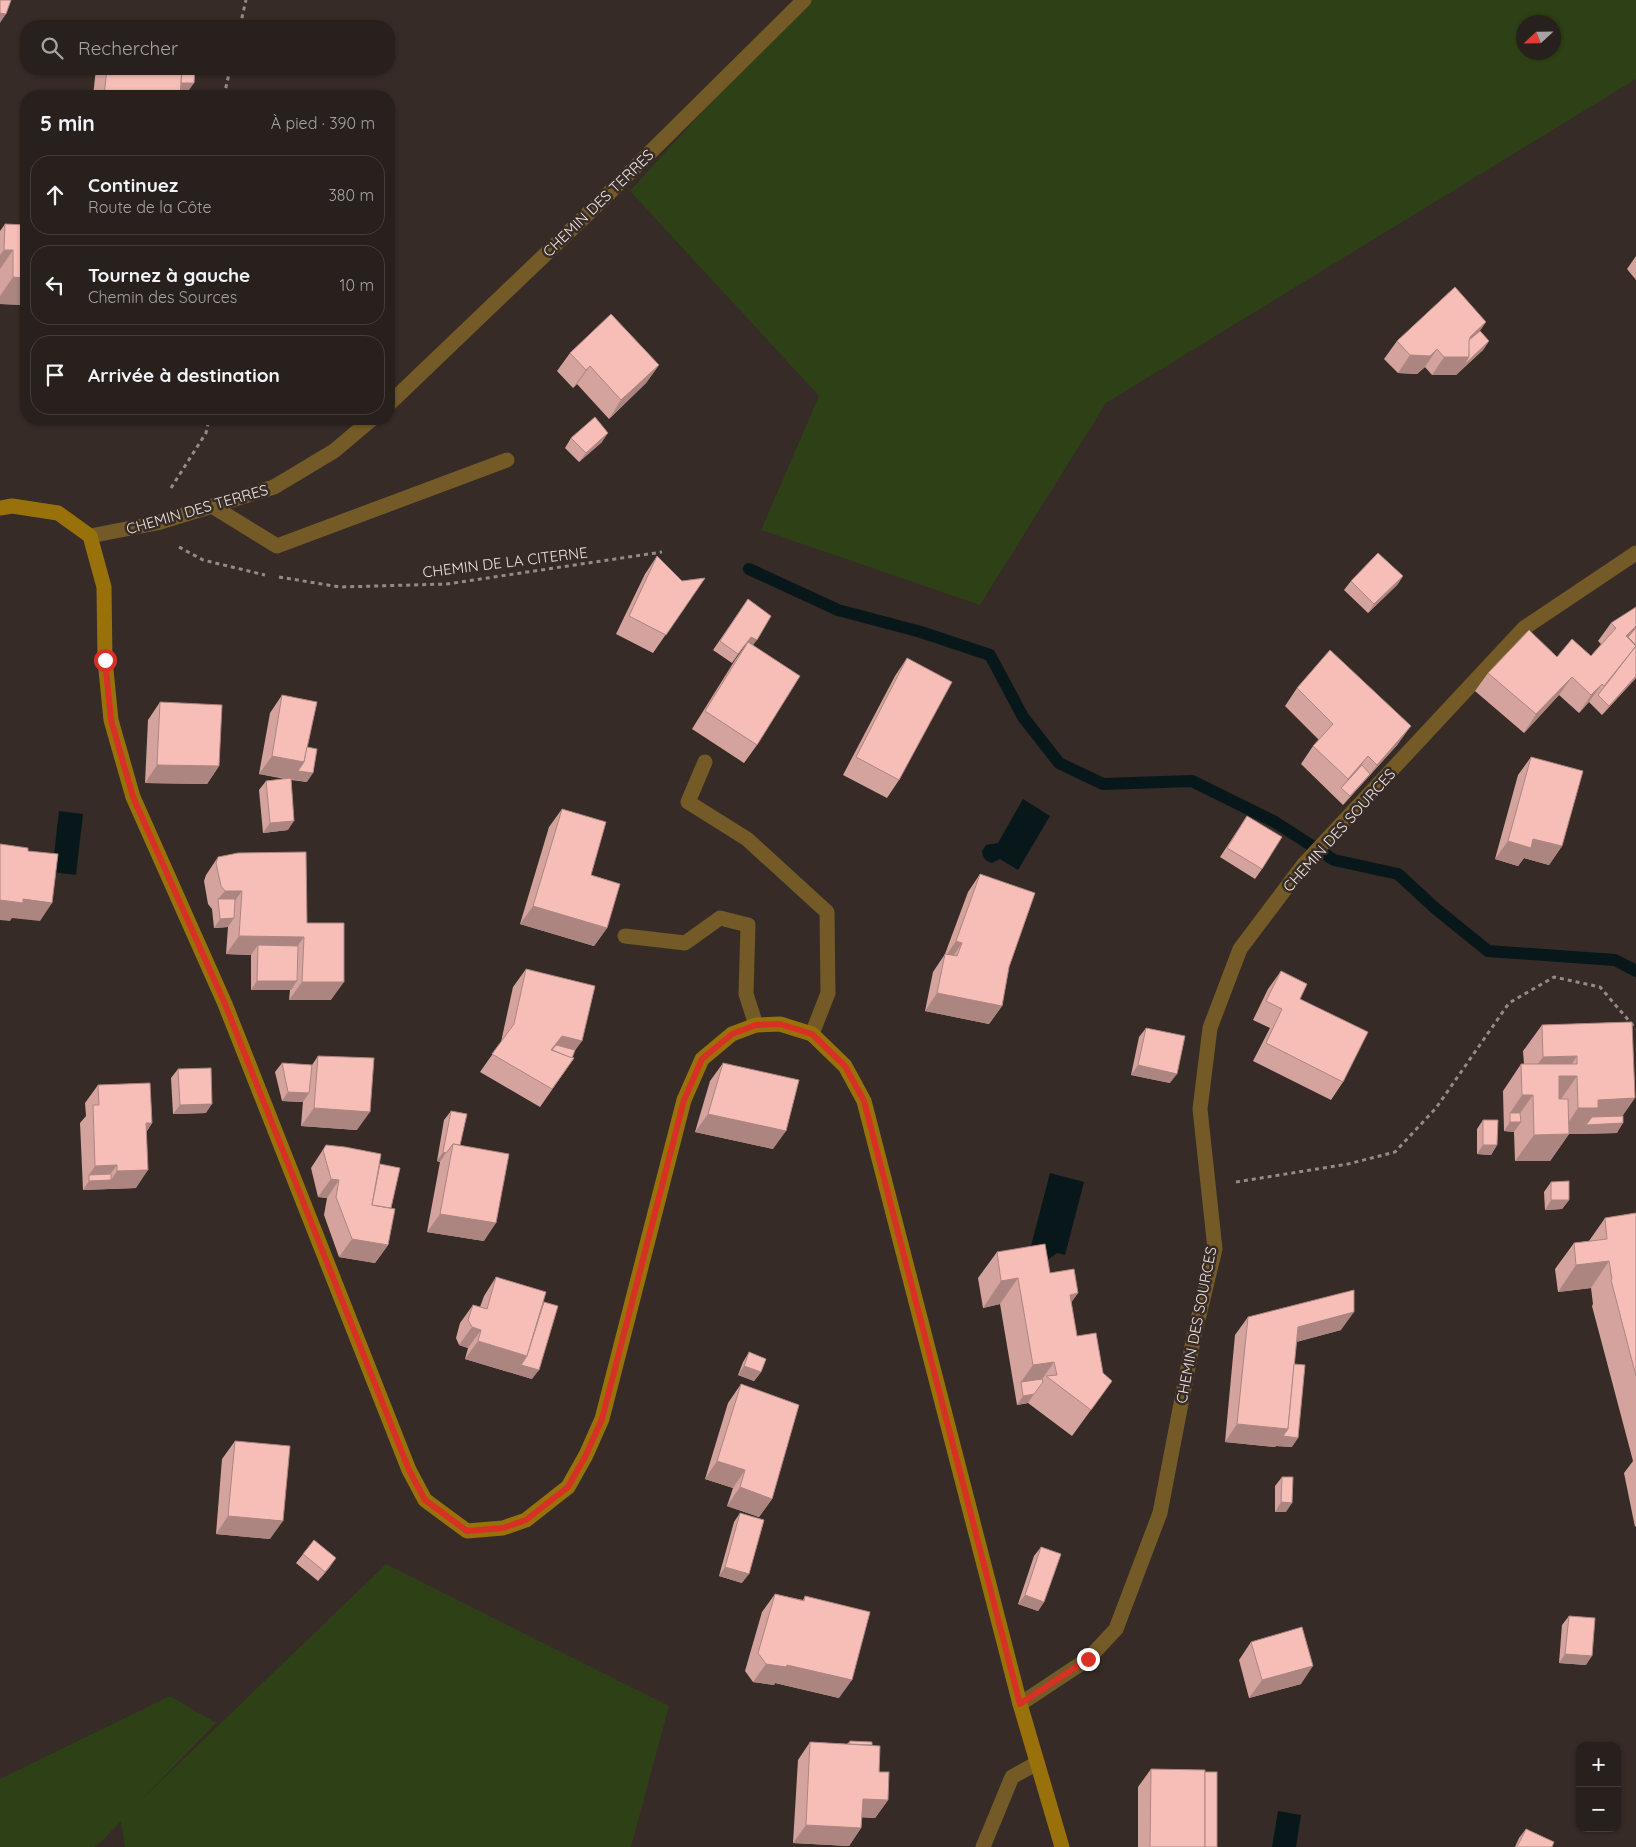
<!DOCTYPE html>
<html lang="fr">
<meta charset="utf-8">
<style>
body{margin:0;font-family:Quicksand,sans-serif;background:#302825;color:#f1f3f6}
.controls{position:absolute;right:15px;bottom:15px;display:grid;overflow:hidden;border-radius:10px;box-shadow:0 1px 4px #0004}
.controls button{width:45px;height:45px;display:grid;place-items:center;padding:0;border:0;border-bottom:1px solid #443e3b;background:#28201c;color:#f1f3f6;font:25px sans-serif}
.compass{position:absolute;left:1516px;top:15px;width:45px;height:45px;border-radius:50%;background:#28201c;box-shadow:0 1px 4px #0004;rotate:248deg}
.stop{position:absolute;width:15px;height:15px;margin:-11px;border:4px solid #d93025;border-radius:50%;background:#fff}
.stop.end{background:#d93025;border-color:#fff;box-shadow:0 1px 5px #0008}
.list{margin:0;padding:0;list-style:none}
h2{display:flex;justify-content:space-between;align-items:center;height:65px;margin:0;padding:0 20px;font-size:21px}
h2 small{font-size:16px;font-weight:400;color:#a5a3a3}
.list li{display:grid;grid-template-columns:32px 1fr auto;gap:15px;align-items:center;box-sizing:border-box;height:80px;margin:0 10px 10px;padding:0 10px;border:1px solid #443e3b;border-radius:20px}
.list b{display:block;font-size:19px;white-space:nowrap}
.list p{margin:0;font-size:16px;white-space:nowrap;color:#a5a3a3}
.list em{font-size:16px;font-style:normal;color:#a5a3a3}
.icon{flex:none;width:28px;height:28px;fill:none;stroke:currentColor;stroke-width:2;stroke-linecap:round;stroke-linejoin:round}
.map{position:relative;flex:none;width:1636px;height:1847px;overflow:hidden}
.search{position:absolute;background:#28201c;box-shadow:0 1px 4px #0004;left:20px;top:20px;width:375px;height:55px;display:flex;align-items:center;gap:12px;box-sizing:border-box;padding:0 18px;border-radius:20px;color:#a5a3a3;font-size:19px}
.panel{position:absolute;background:#28201c;box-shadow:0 1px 4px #0004;left:20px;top:90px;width:375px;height:335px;border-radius:20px}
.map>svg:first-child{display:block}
.green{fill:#2e4016;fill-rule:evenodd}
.water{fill:#08181a}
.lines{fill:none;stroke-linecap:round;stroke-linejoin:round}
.stream{stroke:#08181a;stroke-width:12}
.path{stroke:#948b87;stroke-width:3;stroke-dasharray:4 4;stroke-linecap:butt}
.lane{stroke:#735a26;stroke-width:15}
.street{stroke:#735a26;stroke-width:15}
.secondary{stroke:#99710a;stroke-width:15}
.wall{fill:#d4a39d}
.shaded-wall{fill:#ac8580}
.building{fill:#f6beb7;stroke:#ac8580}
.route{stroke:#d93025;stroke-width:6}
.labels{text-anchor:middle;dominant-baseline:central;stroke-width:5;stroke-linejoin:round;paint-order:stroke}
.street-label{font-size:15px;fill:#ece4e1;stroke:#362b26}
</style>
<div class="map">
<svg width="1636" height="1847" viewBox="0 0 1636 1847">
<rect width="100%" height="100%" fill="#362b26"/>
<g class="green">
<path d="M804 0H1636V79L1106 403 980 605 761 530 819 396 630 191ZM1524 22H1554V52H1524Z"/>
<polygon points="386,1564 669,1706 631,1847 125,1847 121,1821 103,1840 94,1847 0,1847 0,1779 170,1696 216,1723 140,1801"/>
</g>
<g class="water">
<path d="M1023 799 1050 816 1018 870 1000 859 992 863C985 861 983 858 982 851L986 845 998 843Z"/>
<polygon points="59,811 83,814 76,875 52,872"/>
<polygon points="1050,1173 1084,1182 1065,1255 1057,1253 1049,1259 1045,1258 1039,1249 1031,1246"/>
<polygon points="1278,1811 1301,1815 1296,1847 1272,1847"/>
</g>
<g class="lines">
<polyline class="stream" points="749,569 838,610 921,632 990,655 1023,717 1059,763 1103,784 1192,781 1275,822 1334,860 1398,874 1435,908 1488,951 1615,960 1636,971"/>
<g class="path">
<polyline points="240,26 246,0"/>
<polyline points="224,96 230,69"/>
<polyline points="171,488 206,433 209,419"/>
<polyline points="179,547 203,560 265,575"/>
<polyline points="279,577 340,587 447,584 662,552"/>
<polyline points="1236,1182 1348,1164 1395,1152 1436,1108 1509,1003 1554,977 1600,987 1636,1029"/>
</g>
<g class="lane">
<polyline points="212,506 277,546 507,460"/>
<polyline points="705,762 688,802 747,839 827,912 828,993 812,1034"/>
<polyline points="625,936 685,943 720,918 748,925 746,994 756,1025"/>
</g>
<g class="street">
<polyline points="389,404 598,204 804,0"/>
<polyline points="90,536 157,523 274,487 334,451 372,419"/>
<polyline points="1020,1704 1088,1659 1116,1629 1160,1513 1194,1336 1215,1249 1200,1109 1210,1028 1240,949 1304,864 1524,628 1636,553"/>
<polyline points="983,1847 1012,1777 1037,1763"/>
</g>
<polyline class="secondary" points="0,508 12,506 58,513 90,536 104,587 105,660 111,720 133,797 225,1004 409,1470 425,1500 467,1531 503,1528 526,1520 568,1487 586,1455 602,1419 684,1100 702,1059 732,1034 756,1025 780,1024 812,1034 845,1066 864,1101 1020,1704 1062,1847"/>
</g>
<g class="wall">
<polygon points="96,69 195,69 187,93 181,92 180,96 93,96"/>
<polygon points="5,224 26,225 26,305 0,304 0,231"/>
<polygon points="1636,256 1636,280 1627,269"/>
<polygon points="1480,331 1489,341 1483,350 1456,375 1432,375 1425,367 1417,374 1398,373 1384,359 1397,341"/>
<polygon points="570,353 659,365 646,383 609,419 577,384 573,388 557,371"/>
<polygon points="571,438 602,442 579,462 565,448"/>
<polygon points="657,556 682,581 705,578 653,653 616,634 645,574"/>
<polygon points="1403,576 1397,585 1368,613 1344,590 1351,581"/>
<polygon points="748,599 753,645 757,745 744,763 692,729 735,660 745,646 744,646 732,663 713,650"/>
<polygon points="1636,608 1636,678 1602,715 1589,702 1579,713 1559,695 1524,733 1475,691 1488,673 1557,657 1591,656 1601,644 1598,641 1611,623"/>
<polygon points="907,658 899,780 887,798 843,775 895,676"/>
<polygon points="1297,688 1398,744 1343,805 1301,764 1313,746 1319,740 1285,706"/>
<polygon points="282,695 307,747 307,782 291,780 288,830 263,833 259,790 266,781 285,779 259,774 270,713"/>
<polygon points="160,702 219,766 207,784 145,783 148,720"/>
<polygon points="1531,757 1562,846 1549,865 1524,858 1518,866 1495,859 1518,775"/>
<polygon points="562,809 591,875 607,928 594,946 520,924 549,827"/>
<polygon points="1247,816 1262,869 1255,879 1220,857"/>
<polygon points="218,857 307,923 331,1000 289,1000 290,990 251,990 251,955 226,954 228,927 214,928 212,909 208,904 204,881 206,875"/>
<polygon points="980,874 1009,967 1002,1006 989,1024 925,1011 933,972 945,954 968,892"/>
<polygon points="526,969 575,1050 572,1058 574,1058 540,1107 480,1072 501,1042 513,987"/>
<polygon points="1281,971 1300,999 1343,1082 1331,1100 1253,1061 1270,1028 1253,1020 1268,989"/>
<polygon points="1632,1022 1623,1116 1617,1133 1569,1134 1550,1161 1515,1161 1514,1132 1504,1131 1503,1091 1521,1064 1524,1064 1523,1051 1542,1025"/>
<polygon points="1146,1028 1170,1083 1131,1075 1139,1037"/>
<polygon points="318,1056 357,1130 301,1126 303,1101 303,1102 282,1101 275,1072 282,1063 312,1065"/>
<polygon points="723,1063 773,1149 695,1132 710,1081"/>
<polygon points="178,1069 206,1113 173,1114 171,1078"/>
<polygon points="98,1085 152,1123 147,1131 136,1188 83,1190 80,1123 86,1116 85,1103"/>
<polygon points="451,1111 460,1145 484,1241 427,1232 440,1162 437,1161 444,1120"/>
<polygon points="1483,1120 1497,1145 1491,1155 1477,1154 1477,1129"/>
<polygon points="326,1145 380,1164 391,1208 388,1245 375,1263 339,1257 324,1215 327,1198 318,1197 311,1168"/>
<polygon points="1551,1182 1569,1200 1562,1209 1545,1210 1544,1192"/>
<polygon points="1636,1213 1636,1526 1635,1527 1624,1473 1633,1461 1592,1306 1593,1304 1591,1288 1558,1292 1555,1269 1574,1243 1589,1241 1605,1218"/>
<polygon points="997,1252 1050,1273 1078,1293 1071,1302 1077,1336 1103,1373 1112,1381 1072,1436 1028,1403 1017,1405 1000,1304 983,1308 978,1278"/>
<polygon points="496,1277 544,1302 532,1379 465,1359 468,1348 459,1345 456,1338 460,1323 473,1305 480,1307 484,1296"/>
<polygon points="1248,1317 1341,1330 1296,1342 1294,1364 1292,1447 1276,1446 1275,1447 1225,1442 1235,1335"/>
<polygon points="749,1352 761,1372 754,1381 738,1375 743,1362"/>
<polygon points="741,1384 772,1499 759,1517 727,1506 733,1488 705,1479 728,1403"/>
<polygon points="235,1441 270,1539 216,1534 222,1459"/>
<polygon points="1282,1477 1286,1512 1275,1512 1275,1486"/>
<polygon points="740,1513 742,1583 719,1576 734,1522"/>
<polygon points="1041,1547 1044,1602 1038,1611 1018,1604 1034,1556"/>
<polygon points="303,1554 330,1567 318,1581 296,1563"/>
<polygon points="775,1594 803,1600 805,1596 839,1698 775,1683 774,1685 753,1682 745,1671 762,1612"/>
<polygon points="1569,1616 1586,1665 1559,1663 1562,1625"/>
<polygon points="1251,1642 1301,1684 1249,1698 1239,1660"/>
<polygon points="850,1741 872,1745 888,1800 875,1818 862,1817 861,1828 849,1846 793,1843 798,1760 810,1742 847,1744"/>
<polygon points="1151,1769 1217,1847 1138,1847 1138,1787"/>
<polygon points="1526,1829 1552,1847 1515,1847 1519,1838"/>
</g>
<g class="shaded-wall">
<polygon points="0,13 6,14 0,23"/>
<polygon points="175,82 194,83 187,93 168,91"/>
<polygon points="4,250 13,250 0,269 0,255"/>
<polygon points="13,277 26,278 26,305 0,304 0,296"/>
<polygon points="1486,322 1474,340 1463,349 1470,337"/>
<polygon points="1489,341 1483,350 1456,375 1432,375 1444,357"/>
<polygon points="1437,349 1425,367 1417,374 1398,373 1410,355"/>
<polygon points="659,365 646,383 609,419 621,400"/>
<polygon points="590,366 577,384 573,388 586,370"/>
<polygon points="608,433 602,442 579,462 586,453"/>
<polygon points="1403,576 1397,585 1368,613 1374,604"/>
<polygon points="1636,626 1636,629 1621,646 1626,636"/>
<polygon points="751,637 757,640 750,649 744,646 732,663"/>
<polygon points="1636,676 1636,678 1602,715 1609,706"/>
<polygon points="1572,677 1559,695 1524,733 1536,714"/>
<polygon points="1602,684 1589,702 1579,713 1591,695"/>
<polygon points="1411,726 1398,744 1343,805 1350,796 1370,774 1377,765"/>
<polygon points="272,756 304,762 313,773 307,782 259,774"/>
<polygon points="1368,756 1355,774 1341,788 1348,779"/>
<polygon points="157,765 219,766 207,784 145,783"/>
<polygon points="294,821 288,830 263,833 270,823"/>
<polygon points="1533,839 1562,846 1549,865 1524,858 1518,866 1495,859 1508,841"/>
<polygon points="225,891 242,891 229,909 218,899"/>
<polygon points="23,899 52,903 40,921 12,918 10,921 0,920 0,900"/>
<polygon points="533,906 607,928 594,946 520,924"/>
<polygon points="234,918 228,927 214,928 220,919"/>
<polygon points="239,936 304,937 291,955 258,945 251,955 226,954"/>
<polygon points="956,941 962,943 950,961 945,957"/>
<polygon points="257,981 297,981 291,990 251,990"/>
<polygon points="302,982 344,982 331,1000 289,1000"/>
<polygon points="937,993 1002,1006 989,1024 925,1011"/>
<polygon points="562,1036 582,1041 569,1059 574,1058 540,1107 561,1076 551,1050"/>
<polygon points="1577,1056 1564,1076 1577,1076 1559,1102 1524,1083 1543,1057"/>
<polygon points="1138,1065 1177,1074 1170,1083 1131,1075"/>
<polygon points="288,1092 309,1093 303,1102 282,1101"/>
<polygon points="1522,1095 1533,1095 1514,1122 1510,1113"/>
<polygon points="1635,1098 1617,1124 1623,1123 1617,1133 1580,1134 1585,1126 1580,1134 1563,1134 1569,1134 1550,1161 1515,1161 1534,1135 1560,1135 1578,1108 1598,1100"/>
<polygon points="212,1104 206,1113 173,1114 180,1105"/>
<polygon points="314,1108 370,1112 357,1130 301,1126"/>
<polygon points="708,1114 786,1131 773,1149 695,1132"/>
<polygon points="1510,1122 1521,1122 1514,1132 1504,1131"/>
<polygon points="146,1123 152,1123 140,1141"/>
<polygon points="1483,1145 1497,1145 1491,1155 1477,1154"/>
<polygon points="443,1152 446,1153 440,1162 437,1161"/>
<polygon points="117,1165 106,1180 111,1180 117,1171 148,1170 136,1188 83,1190 89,1181 89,1175 83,1184 95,1166"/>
<polygon points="331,1179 339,1180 327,1198 318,1197"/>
<polygon points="1551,1200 1569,1200 1562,1209 1545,1210"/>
<polygon points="440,1214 496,1223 484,1241 427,1232"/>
<polygon points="352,1239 388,1245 375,1263 339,1257"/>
<polygon points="1609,1261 1591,1288 1558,1292 1576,1265"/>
<polygon points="1018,1278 1000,1304 983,1308 1001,1281"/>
<polygon points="1078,1293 1059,1320 1070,1295"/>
<polygon points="1354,1312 1341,1330 1285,1345 1298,1327"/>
<polygon points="472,1327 481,1330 468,1348 459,1345"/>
<polygon points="478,1341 527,1356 539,1370 532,1379 465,1359"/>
<polygon points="1054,1362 1036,1388 1021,1382 1014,1392 1033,1365"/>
<polygon points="744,1366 761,1372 754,1381 738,1375"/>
<polygon points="1034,1394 1028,1403 1017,1405 1023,1396"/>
<polygon points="1237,1424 1288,1429 1298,1438 1292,1447 1276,1446 1275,1447 1225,1442"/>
<polygon points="717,1461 745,1470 733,1488 705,1479"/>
<polygon points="740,1487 772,1499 759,1517 727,1506"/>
<polygon points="1281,1502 1292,1503 1286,1512 1275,1512"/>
<polygon points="228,1516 283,1521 270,1539 216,1534"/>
<polygon points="336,1558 330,1567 318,1581 325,1572"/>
<polygon points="725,1567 749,1574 742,1583 719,1576"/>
<polygon points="1025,1595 1044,1602 1038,1611 1018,1604"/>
<polygon points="1565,1654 1592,1656 1586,1665 1559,1663"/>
<polygon points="766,1664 787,1665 852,1680 839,1698 775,1683 774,1685 753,1682"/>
<polygon points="1313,1666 1301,1684 1249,1698 1262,1680"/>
<polygon points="863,1799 888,1800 875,1818 850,1817"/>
<polygon points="806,1825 861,1828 849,1846 793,1843"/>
</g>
<g class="building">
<polygon points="0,0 11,0 6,14 0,13"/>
<polygon points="107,69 182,69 180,96 104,96"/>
<polygon points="182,69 195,69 194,83 181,83"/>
<polygon points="5,224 26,225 26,278 13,277 13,250 4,250"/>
<polygon points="1455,287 1486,322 1470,337 1469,357 1444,357 1437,349 1430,356 1410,355 1397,341"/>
<polygon points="611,314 659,365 621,400 590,366 586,370 570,353"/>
<polygon points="1480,331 1489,341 1463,366 1469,357 1469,340"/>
<polygon points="595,417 608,433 586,453 571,438"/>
<polygon points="1378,553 1403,576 1374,604 1351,581"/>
<polygon points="657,556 682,581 705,578 666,635 629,616"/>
<polygon points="748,599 771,616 757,640 751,637 738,654 720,641"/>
<polygon points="1636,607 1636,626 1626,636 1636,646 1604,686 1602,684 1591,695 1572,677 1536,714 1488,673 1529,630 1557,657 1572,639 1591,656 1616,628 1611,623"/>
<polygon points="1636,628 1636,645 1628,637"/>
<polygon points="748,642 800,676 757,745 705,711"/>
<polygon points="1636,646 1636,676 1609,706 1598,695"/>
<polygon points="1330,650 1411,726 1377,765 1368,756 1348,779 1313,746 1333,724 1297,688"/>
<polygon points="907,658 952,682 899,780 856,757"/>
<polygon points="282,695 317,702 304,762 272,756"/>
<polygon points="160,702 222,705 219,766 157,765"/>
<polygon points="307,747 317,749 313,773 298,771 304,762"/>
<polygon points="1531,757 1583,771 1562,846 1533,839 1531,848 1508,841"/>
<polygon points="1362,765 1370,774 1350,796 1341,788"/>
<polygon points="291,778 294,821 270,823 266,781"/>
<polygon points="562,809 606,822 591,875 620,884 607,928 533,906"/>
<polygon points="1247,816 1282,837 1262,869 1227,848"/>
<polygon points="0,844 28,848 28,851 58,854 52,903 23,899 23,903 0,900"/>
<polygon points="306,852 307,923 344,923 344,982 302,982 304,937 239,936 242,891 225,891 221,886 216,863 218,857 238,853"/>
<polygon points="980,874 1035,893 1009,967 1002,1006 937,993 945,954 957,956 962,943 956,941"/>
<polygon points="218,899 235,899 234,918 220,919"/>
<polygon points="258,945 298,946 297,981 257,981"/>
<polygon points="526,969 595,986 582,1041 562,1036 551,1050 574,1058 552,1089 492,1054 514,1024"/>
<polygon points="1281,971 1307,984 1300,999 1368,1032 1343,1082 1266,1043 1282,1009 1266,1001"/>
<polygon points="1632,1022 1635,1098 1598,1100 1598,1108 1578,1108 1577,1076 1559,1076 1559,1099 1568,1099 1569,1134 1534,1135 1533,1095 1522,1095 1521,1064 1577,1064 1577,1056 1543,1057 1542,1025"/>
<polygon points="1146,1028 1185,1036 1177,1074 1138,1065"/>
<polygon points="556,1045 575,1050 572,1058 552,1050"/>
<polygon points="318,1056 374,1058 370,1112 314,1108"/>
<polygon points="282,1063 312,1065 309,1093 288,1092"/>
<polygon points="723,1063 799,1080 786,1131 708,1114"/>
<polygon points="211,1068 212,1104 180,1105 178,1069"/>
<polygon points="150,1083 152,1123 146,1123 148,1170 117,1171 117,1165 95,1166 93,1105 99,1105 98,1085"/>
<polygon points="451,1111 467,1114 460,1145 453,1144 446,1153 443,1152"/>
<polygon points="1510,1113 1520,1113 1521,1122 1510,1122"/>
<polygon points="1623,1116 1623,1123 1586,1125 1592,1117"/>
<polygon points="1483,1120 1498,1120 1497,1145 1483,1145"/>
<polygon points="453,1144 509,1154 496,1223 440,1214"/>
<polygon points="326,1145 345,1147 381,1154 372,1205 395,1209 388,1245 352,1239 336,1197 339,1180 331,1179 323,1150"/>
<polygon points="380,1164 400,1168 391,1208 372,1205"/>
<polygon points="111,1174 111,1180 89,1181 89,1175"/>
<polygon points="1569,1181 1569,1200 1551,1200 1551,1182"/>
<polygon points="1636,1213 1636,1376 1611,1280 1612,1279 1609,1261 1576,1265 1574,1243 1607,1239 1605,1218"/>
<polygon points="1045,1244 1050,1273 1074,1269 1078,1293 1070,1295 1077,1336 1096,1333 1103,1373 1112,1381 1091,1410 1046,1376 1057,1375 1054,1362 1033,1365 1018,1278 1001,1281 997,1252"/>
<polygon points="496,1277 546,1292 527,1356 478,1341 481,1330 472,1327 468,1320 473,1305 487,1309"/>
<polygon points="1354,1290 1354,1312 1298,1327 1288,1429 1237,1424 1248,1317"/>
<polygon points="544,1302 558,1306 539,1370 521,1365 527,1356"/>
<polygon points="749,1352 766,1359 761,1372 744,1366"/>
<polygon points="1294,1364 1305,1365 1298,1438 1283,1436 1288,1429"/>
<polygon points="1042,1379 1043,1382 1034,1394 1023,1396 1021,1382"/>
<polygon points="741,1384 799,1405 772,1499 740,1487 745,1470 717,1461"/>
<polygon points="235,1441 290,1446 283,1521 228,1516"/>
<polygon points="1282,1477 1293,1477 1292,1503 1281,1502"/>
<polygon points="740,1513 764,1520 749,1574 725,1567"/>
<polygon points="314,1540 336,1558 325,1572 303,1554"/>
<polygon points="1041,1547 1061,1554 1044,1602 1025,1595"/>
<polygon points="775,1594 804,1601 805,1596 870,1612 852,1680 787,1665 786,1667 766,1664 758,1653"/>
<polygon points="1569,1616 1595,1618 1592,1656 1565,1654"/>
<polygon points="1302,1627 1313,1666 1262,1680 1251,1642"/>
<polygon points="850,1741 872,1742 872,1745 849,1744"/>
<polygon points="810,1742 880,1746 879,1772 889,1772 888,1800 863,1799 861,1828 806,1825"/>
<polygon points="1151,1769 1205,1770 1205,1847 1150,1847"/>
<rect x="1205" y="1772" width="12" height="75"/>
<polygon points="1526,1829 1554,1842 1552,1847 1517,1847"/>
</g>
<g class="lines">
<polyline class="route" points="105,660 111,720 133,797 225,1004 409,1470 425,1500 467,1531 503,1528 526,1520 568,1487 586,1455 602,1419 684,1100 702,1059 732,1034 756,1025 780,1024 812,1034 845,1066 864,1101 1020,1704 1088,1659"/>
</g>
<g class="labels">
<g class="street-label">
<text transform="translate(598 203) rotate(-44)">CHEMIN DES TERRES</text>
<text transform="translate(197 509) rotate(-16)">CHEMIN DES TERRES</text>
<text transform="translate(505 562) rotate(-7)">CHEMIN DE LA CITERNE</text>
<text transform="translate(1339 830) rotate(-48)">CHEMIN DES SOURCES</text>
<text transform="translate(1196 1325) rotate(-79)">CHEMIN DES SOURCES</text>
</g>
</g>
</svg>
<div class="controls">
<button>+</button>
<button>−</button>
</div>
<svg class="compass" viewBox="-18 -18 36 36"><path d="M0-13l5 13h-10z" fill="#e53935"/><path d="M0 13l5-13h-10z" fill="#a5a3a3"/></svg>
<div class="stop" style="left:105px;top:660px"></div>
<div class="stop end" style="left:1088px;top:1659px"></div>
<div class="search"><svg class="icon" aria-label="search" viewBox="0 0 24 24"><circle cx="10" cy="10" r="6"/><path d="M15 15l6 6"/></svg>Rechercher</div>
<section class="panel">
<h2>5 min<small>À pied · 390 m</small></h2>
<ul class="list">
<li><svg class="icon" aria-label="ahead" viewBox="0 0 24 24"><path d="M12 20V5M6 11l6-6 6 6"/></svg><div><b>Continuez</b><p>Route de la Côte</p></div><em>380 m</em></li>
<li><svg class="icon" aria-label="left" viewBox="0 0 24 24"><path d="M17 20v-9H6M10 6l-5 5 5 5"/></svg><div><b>Tournez à gauche</b><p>Chemin des Sources</p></div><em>10 m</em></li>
<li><svg class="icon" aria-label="arrive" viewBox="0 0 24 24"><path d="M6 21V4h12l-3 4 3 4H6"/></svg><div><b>Arrivée à destination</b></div></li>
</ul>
</section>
</div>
